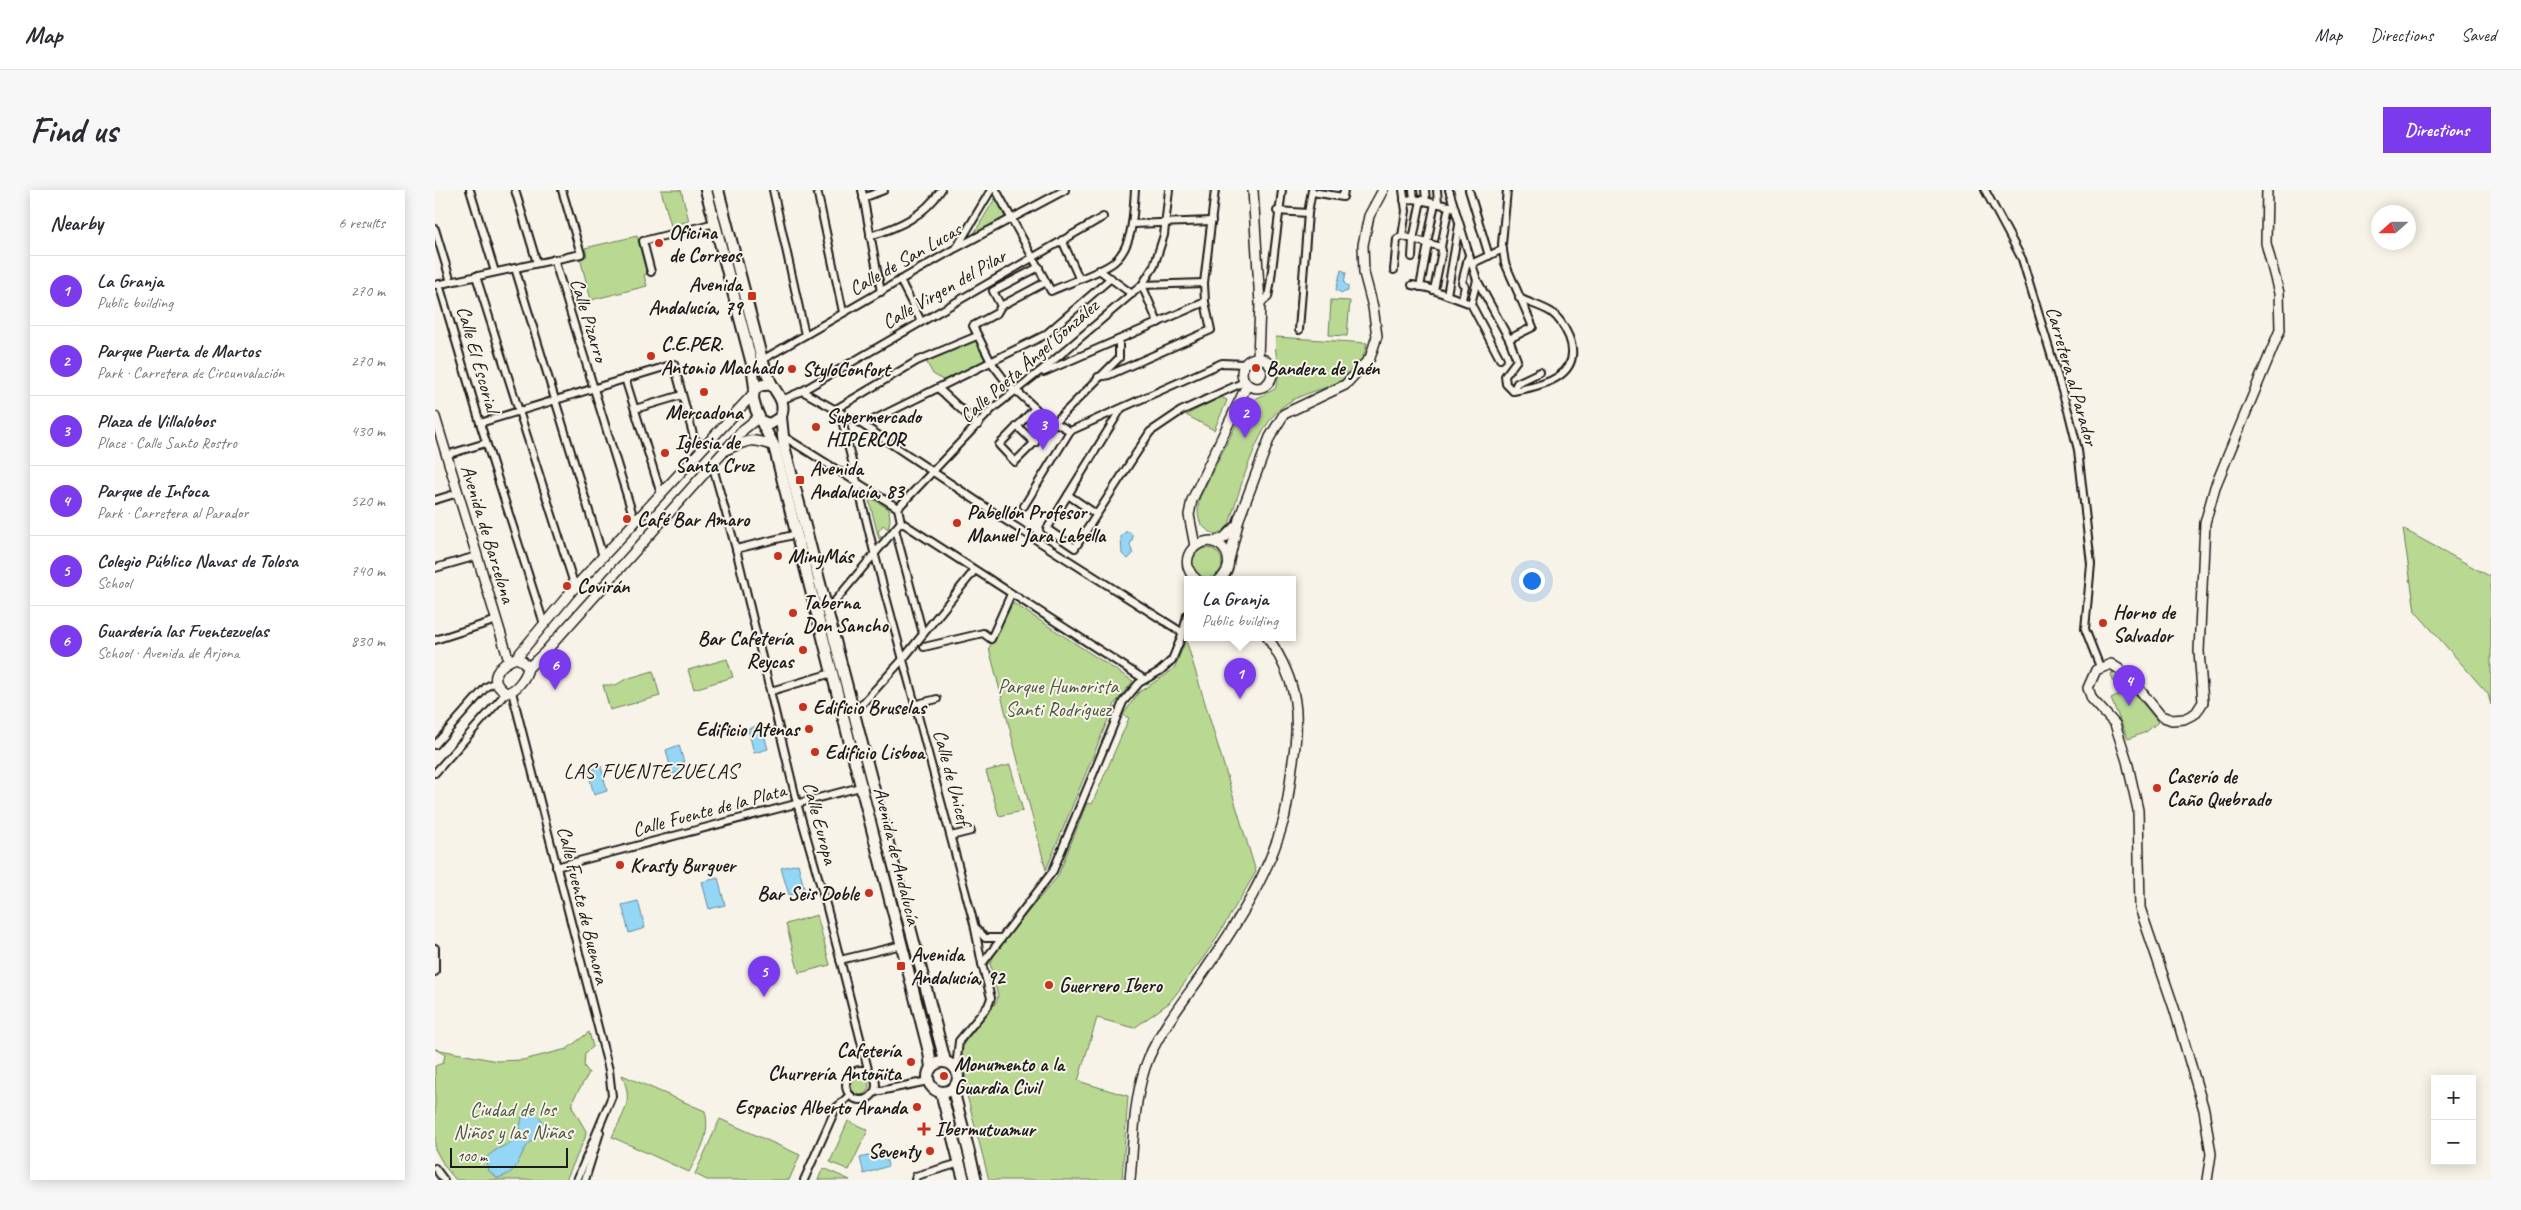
<!DOCTYPE html>
<meta charset="utf-8">
<style>
body{margin:0;font-family:Caveat,sans-serif;background:#f7f7f7;color:#2b2b33}
.controls{position:absolute;right:15px;bottom:15px;display:grid;overflow:hidden;border-radius:0px;box-shadow:0 2px 12px #0003}
.controls button{width:45px;height:45px;display:grid;place-items:center;padding:0;border:0;border-bottom:1px solid #e1e1e2;background:#fff;color:#2b2b33;font:25px sans-serif}
.compass{position:absolute;left:1936px;top:15px;width:45px;height:45px;border-radius:50%;background:#fff;box-shadow:0 2px 12px #0003;rotate:249deg}
.scale{position:absolute;left:15px;bottom:12px;width:118px;box-sizing:border-box;padding-left:5px;border:2px solid #1c1c1c;border-top:0;font-size:14px;line-height:18px;white-space:nowrap;color:#1c1c1c;-webkit-text-stroke:4px #f7f3e8;paint-order:stroke}
.you{position:absolute;left:1096px;top:390px;width:18px;height:18px;margin:-12px;border:4px solid #fff;border-radius:50%;background:#1a73e8;box-shadow:0 0 0 8px #1a73e833}
.badge{display:grid;place-items:center;width:32px;height:32px;border-radius:50%;background:#7c3aed;color:#fff;font-size:16px;font-weight:700}
.pin{position:absolute;translate:-50% -41px;filter:drop-shadow(0 1px 2px #0008)}
.pin::after{content:'';position:absolute;top:26px;width:18px;height:15px;background:inherit;clip-path:polygon(0 0,100% 0,50% 100%)}
.popup{position:absolute;left:749px;top:386px;width:112px;height:65px;box-sizing:border-box;display:grid;place-content:center;border-radius:0px;background:#fff;filter:drop-shadow(0 1px 4px #0005);font-size:16px;white-space:nowrap;color:#7c7c81}
.popup b{font-size:19px;color:#2b2b33}
.popup::after{content:'';position:absolute;left:50%;top:100%;margin-left:-10px;border:10px solid transparent;border-top-color:#fff}
.list{margin:0;padding:0;list-style:none}
h2{display:flex;justify-content:space-between;align-items:center;height:65px;margin:0;padding:0 20px;font-size:21px}
h2 small{font-size:16px;font-weight:400;color:#7c7c81}
.list li{display:grid;grid-template-columns:32px 1fr auto;gap:15px;align-items:center;box-sizing:border-box;height:70px;padding:0 20px;border-top:1px solid #e1e1e2}
.list b{display:block;font-size:19px;white-space:nowrap}
.list p{margin:0;font-size:16px;white-space:nowrap;color:#7c7c81}
.list em{font-size:16px;font-style:normal;color:#7c7c81}
.map{position:relative;flex:none;width:2056px;height:990px;overflow:hidden;border-radius:0px}
header{display:flex;align-items:center;gap:30px;box-sizing:border-box;height:70px;padding:0 25px;background:#fff;border-bottom:1px solid #e1e1e2}
header strong{font-size:24px}
nav{display:flex;gap:28px;margin-inline-start:auto;font-size:18px}
.intro{display:flex;align-items:center;justify-content:space-between;box-sizing:border-box;height:120px;padding:0 30px}
h1{margin:0;font-size:35px}
.button{padding:12px 22px;border-radius:0px;background:#7c3aed;color:#fff;font-size:18px;font-weight:700}
main{display:flex;gap:30px;padding:0 30px}
aside{flex:1;background:#fff;border-radius:0px;box-shadow:0 2px 12px #0003}
.map>svg:first-child{display:block}
.green{fill:#b9d992;stroke:#6a7a57}
.water{fill:#94d6f6;stroke:#648c9f}
.lines{fill:none;stroke-linecap:round;stroke-linejoin:round}
.street-casing{stroke:#1c1c1c;stroke-width:10}
.secondary-casing{stroke:#1c1c1c;stroke-width:12}
.primary-casing{stroke:#1c1c1c;stroke-width:14}
.street{stroke:#f7f3e8;stroke-width:6}
.secondary{stroke:#f7f3e8;stroke-width:9}
.primary{stroke:#f7f3e8;stroke-width:10}
.poi-dot{fill:#c8321e;stroke:#f7f3e8;stroke-width:2}
.labels{text-anchor:middle;dominant-baseline:central;stroke-width:4;stroke-linejoin:round;paint-order:stroke}
.poi-label{font-size:20px;font-weight:bold;fill:#1c1c1c;stroke:#f7f3e8;text-anchor:start}
.street-label{font-size:20px;fill:#1c1c1c;stroke:#f7f3e8}
.park-label{font-size:20px;fill:#4b553f;stroke:#f7f3e8}
.neighbourhood-label{font-size:21px;letter-spacing:1px;fill:#1c1c1c;stroke:#f7f3e8}
</style>
<header>
<strong>Map</strong>
<nav><a>Map</a><a>Directions</a><a>Saved</a></nav>
</header>
<div class="intro"><h1>Find us</h1><a class="button">Directions</a></div>
<main>
<aside>
<h2>Nearby<small>6 results</small></h2>
<ul class="list">
<li><span class="badge">1</span><div><b>La Granja</b><p>Public building</p></div><em>270 m</em></li>
<li><span class="badge">2</span><div><b>Parque Puerta de Martos</b><p>Park · Carretera de Circunvalación</p></div><em>270 m</em></li>
<li><span class="badge">3</span><div><b>Plaza de Villalobos</b><p>Place · Calle Santo Rostro</p></div><em>430 m</em></li>
<li><span class="badge">4</span><div><b>Parque de Infoca</b><p>Park · Carretera al Parador</p></div><em>520 m</em></li>
<li><span class="badge">5</span><div><b>Colegio Público Navas de Tolosa</b><p>School</p></div><em>740 m</em></li>
<li><span class="badge">6</span><div><b>Guardería las Fuentezuelas</b><p>School · Avenida de Arjona</p></div><em>830 m</em></li>
</ul>
</aside>
<div class="map">
<svg width="2056" height="990" viewBox="0 0 2056 990">
<rect width="100%" height="100%" fill="#f7f3e8"/>
<filter id="ink" filterUnits="userSpaceOnUse"><feTurbulence type="fractalNoise" baseFrequency=".02" numOctaves="2"/><feDisplacementMap in="SourceGraphic" scale="10" xChannelSelector="R" yChannelSelector="G"/><feConvolveMatrix kernelMatrix="1 2 1 2 8 2 1 2 1" color-interpolation-filters="sRGB"/></filter>
<g filter="url(#ink)">
<g class="green">
<polygon points="226,0 246,0 254,31 236,36"/>
<polygon points="561,7 570,28 538,45"/>
<polygon points="202,46 212,84 209,85 212,96 156,110 145,68 152,66 150,58"/>
<polygon points="896,110 915,111 912,146 894,145"/>
<path d="M841 147 932 153C923 203 877 193 847 217 821 237 804 303 794 334L791 340 780 344C762 337 761 324 765 307L812 213 840 199C849 177 838 170 841 147Z"/>
<polygon points="541,148 550,167 549,172 508,190 498,184 491,171"/>
<polygon points="786,207 792,210 791,213 779,240 751,225"/>
<polygon points="433,306 454,319 455,330 453,339 448,335 443,342 446,347 444,349"/>
<polygon points="1968,339 2056,387 2056,515 2053,504 1980,421"/>
<circle cx="772" cy="373" r="15"/>
<polygon points="578,413 698,491 681,512 674,527 611,680 554,458"/>
<polygon points="751,450 821,682 776,757 742,803 734,813 699,838 662,828 643,891 693,906 687,990 554,990 529,894 531,882 524,870 526,857 562,811 563,806 555,773 562,759 623,686 652,613 657,614 694,528 688,525 704,502 732,484 740,477"/>
<polygon points="292,469 298,487 259,499 253,480"/>
<polygon points="218,481 225,506 175,520 168,495 181,495 191,489"/>
<polygon points="1677,482 1686,487 1723,532 1711,542 1693,549 1676,509 1684,505 1676,485"/>
<polygon points="575,575 588,621 564,626 551,581"/>
<polygon points="382,725 395,775 364,783 351,734"/>
<polygon points="154,842 158,857 150,863 149,876 154,883 139,908 137,917 151,941 150,948 131,990 21,990 10,977 0,959 0,876 8,873 10,865 0,859 62,871 88,870 132,859"/>
<path d="M187 885 270 921C276 945 265 961 254 982L177 947C189 920 199 914 187 885Z"/>
<circle cx="425" cy="896" r="9"/>
<polygon points="285,929 365,965 354,990 272,990 260,984"/>
<polygon points="413,931 433,940 414,980 395,972"/>
<polygon points="388,978 415,990 383,990"/>
</g>
<g class="water">
<polygon points="906,80 911,82 909,93 913,96 913,101 907,103 901,100"/>
<polygon points="690,342 695,342 698,347 695,355 698,364 693,369 687,364 686,347"/>
<polygon points="326,534 333,559 319,563 313,539"/>
<polygon points="244,555 251,580 237,584 231,560"/>
<polygon points="166,576 172,601 159,605 153,581"/>
<polygon points="363,674 370,702 354,705 346,678"/>
<polygon points="283,688 290,715 274,719 267,692"/>
<polygon points="203,711 210,738 194,743 187,715"/>
<path d="M93 922 100 923 109 932 108 942C104 947 100 948 96 952 81 965 87 983 62 988L54 981 51 968C70 949 82 961 87 927Z"/>
<polygon points="450,961 453,976 429,984 425,968"/>
</g>
<g class="lines">
<defs>
<g id="street">
<polyline points="35,0 60,82"/>
<polyline points="80,0 102,73"/>
<polyline points="338,0 370,145"/>
<polyline points="382,0 408,122"/>
<polyline points="427,0 446,102"/>
<path d="M561 0 616 101C631 94 667 82 679 72 699 55 698 23 700 0"/>
<polyline points="978,0 979,9"/>
<polyline points="990,0 991,11"/>
<polyline points="1002,0 1003,13"/>
<path d="M1014 0 1042 90 1074 149 1082 170 1070 186 1071 194 1078 201C1108 196 1149 186 1134 147 1130 138 1125 128 1116 122 1106 116 1094 113 1084 108"/>
<polyline points="1034,0 1054,66"/>
<polyline points="1072,0 1067,54 1070,73 1098,137 1074,149"/>
<polyline points="1550,0 1587,69 1634,224 1643,260 1656,374 1650,439 1665,477"/>
<polyline points="877,2 908,7 909,0"/>
<polyline points="428,8 449,0"/>
<polyline points="969,10 979,9 1019,17"/>
<polyline points="842,21 873,23"/>
<polyline points="698,34 777,31"/>
<polyline points="0,39 16,92"/>
<path d="M435 46C464 37 489 26 506 0"/>
<polyline points="967,46 971,21 968,0"/>
<polyline points="627,50 644,88"/>
<polyline points="992,53 1000,13"/>
<polyline points="522,57 556,0"/>
<polyline points="1006,57 1014,16"/>
<polyline points="977,67 978,50 986,10"/>
<polyline points="119,69 200,332"/>
<polyline points="1036,74 1068,59"/>
<polyline points="604,77 558,101 566,116 611,92"/>
<polyline points="80,78 168,367"/>
<polyline points="664,80 697,104"/>
<polyline points="959,80 962,49 967,46 1006,57 1007,61 999,100"/>
<polyline points="216,82 208,51 280,33"/>
<polyline points="41,86 140,397"/>
<polyline points="465,90 486,131"/>
<polyline points="1042,90 1036,114 1065,169"/>
<polyline points="4,94 45,233 109,434"/>
<polyline points="1,95 146,64 127,0"/>
<polyline points="707,95 769,93"/>
<polyline points="707,95 723,133"/>
<polyline points="977,95 993,98 1036,114"/>
<polyline points="985,97 993,54"/>
<polyline points="1012,105 1024,35"/>
<polyline points="1027,109 1030,96 1027,93 1033,68"/>
<polyline points="825,114 833,107 835,96 847,0"/>
<polyline points="566,116 562,123 538,136 556,172 575,197 585,204 618,235"/>
<polyline points="864,140 873,23 877,0"/>
<polyline points="327,170 521,58 630,0"/>
<polyline points="609,182 770,112"/>
<polyline points="663,187 674,185 776,140 770,112 769,93 780,0"/>
<polyline points="190,188 226,304"/>
<polyline points="503,198 543,235"/>
<polyline points="367,201 428,235 570,330 748,443"/>
<polyline points="1078,201 1082,193 1105,182"/>
<polyline points="347,210 367,201 668,27"/>
<polyline points="600,218 564,255 580,272 684,168 684,150"/>
<polyline points="200,219 247,205"/>
<polyline points="401,219 482,171 542,146"/>
<polyline points="686,219 612,339 640,358 715,242 746,221 809,192"/>
<polyline points="405,222 439,362 539,734 547,774"/>
<polyline points="45,233 239,174 259,248 269,258"/>
<polyline points="621,233 635,241 787,173 810,174"/>
<polyline points="428,235 610,145 676,88"/>
<polyline points="582,236 600,253"/>
<polyline points="348,246 463,318"/>
<polyline points="11,265 51,253"/>
<polyline points="277,274 301,359 362,613 392,718 434,883"/>
<polyline points="633,305 661,324"/>
<polyline points="0,310 23,303"/>
<polyline points="589,316 635,241"/>
<polyline points="463,318 557,219 618,171 707,95 719,76 729,45 734,0"/>
<polyline points="463,318 466,332 709,489"/>
<polyline points="460,339 488,444"/>
<polyline points="301,359 362,344"/>
<polyline points="0,378 42,366"/>
<polyline points="391,422 466,332"/>
<polyline points="0,450 62,430"/>
<polyline points="489,457 548,443 556,449 576,404"/>
<polyline points="336,501 397,483"/>
<polyline points="77,502 174,880 177,906 142,990"/>
<polyline points="482,514 502,509"/>
<polyline points="418,524 468,469 539,381"/>
<polyline points="0,555 51,497 60,492"/>
<polyline points="0,583 71,503"/>
<polyline points="516,646 536,641"/>
<polyline points="121,677 429,596"/>
<polyline points="541,738 550,748 565,748"/>
<polyline points="0,758 0,782"/>
<polyline points="405,770 467,755"/>
<polyline points="521,878 524,851 553,816 556,808 547,774 618,681 688,512 704,493 725,481 737,470 748,443 752,425"/>
<circle cx="426" cy="895" r="15"/>
<polyline points="440,902 493,891"/>
<polyline points="0,978 9,990"/>
<polyline points="150,990 165,942"/>
<polyline points="369,990 401,918 415,905"/>
<polyline points="480,990 481,986 525,973"/>
</g>
<g id="secondary">
<polyline points="818,0 825,114 823,168"/>
<circle cx="822" cy="183" r="15"/>
<polyline points="0,227 74,471"/>
<path d="M293 259C314 249 318 248 339 256"/>
<polyline points="779,352 789,348 800,337"/>
<polyline points="760,356 754,325 757,310 812,195"/>
<polyline points="794,370 804,329 835,247 849,224 910,195 935,168 942,146 938,117 929,83 928,55 934,26 948,0"/>
<path d="M762 390C744 375 753 353 775 351 795 355 800 378 784 390"/>
<polyline points="81,468 140,397 317,205"/>
<path d="M81 468 88 471 93 478C91 488 81 501 71 503 51 490 63 475 81 468Z"/>
<polyline points="93,478 110,462 309,239 324,227"/>
<path d="M695 990C699 949 698 905 714 867 729 834 751 808 771 779 803 732 834 684 849 629 853 612 855 594 857 577 866 525 863 492 833 448"/>
<polyline points="1772,990 1776,964 1769,920 1740,821 1705,718 1703,620 1692,571 1680,534 1657,509 1653,498 1661,480 1676,474 1692,484 1726,526 1737,530 1749,529 1761,523 1768,512 1764,461 1770,333 1780,297 1845,140 1844,103 1831,53 1832,0"/>
</g>
<g id="primary">
<polyline points="271,0 317,174 320,198"/>
<path d="M283 0 327 170C330 177 333 186 336 193 343 206 351 211 346 227L335 234 328 232"/>
<path d="M337 195C297 191 332 240 339 256L494 862 496 878"/>
<polyline points="346,227 349,256 510,871"/>
<circle cx="508" cy="887" r="15"/>
<polyline points="518,899 541,990"/>
<polyline points="506,902 529,990"/>
</g>
</defs>
<use href="#street" class="street-casing"/>
<use href="#secondary" class="secondary-casing"/>
<use href="#primary" class="primary-casing"/>
<use href="#street" class="street"/>
<use href="#secondary" class="secondary"/>
<use href="#primary" class="primary"/>
</g>
</g>
<g class="poi-dot">
<circle cx="224" cy="53" r="5"/>
<rect x="312" y="101" width="10" height="10" rx="2.5"/>
<circle cx="216" cy="166" r="5"/>
<circle cx="821" cy="178" r="5"/>
<circle cx="357" cy="179" r="5"/>
<circle cx="269" cy="202" r="5"/>
<circle cx="381" cy="237" r="5"/>
<circle cx="230" cy="263" r="5"/>
<rect x="360" y="285" width="10" height="10" rx="2.5"/>
<circle cx="192" cy="329" r="5"/>
<circle cx="522" cy="333" r="5"/>
<circle cx="343" cy="366" r="5"/>
<circle cx="132" cy="396" r="5"/>
<circle cx="358" cy="423" r="5"/>
<circle cx="1668" cy="433" r="5"/>
<circle cx="368" cy="460" r="5"/>
<circle cx="368" cy="517" r="5"/>
<circle cx="374" cy="539" r="5"/>
<circle cx="380" cy="562" r="5"/>
<circle cx="1722" cy="598" r="5"/>
<circle cx="185" cy="675" r="5"/>
<circle cx="434" cy="703" r="5"/>
<rect x="461" y="771" width="10" height="10" rx="2.5"/>
<circle cx="614" cy="795" r="5"/>
<circle cx="476" cy="872" r="5"/>
<circle cx="509" cy="886" r="5"/>
<circle cx="482" cy="917" r="5"/>
<path d="M486.5 931.5h5v5h5v5h-5v5h-5v-5h-5v-5h5z"/>
<circle cx="495" cy="961" r="5"/>
</g>
<g class="labels">
<g class="poi-label">
<text x="234" y="42">Oficina<tspan x="234" dy="23">de Correos</tspan></text>
<text x="307" y="94" text-anchor="end">Avenida<tspan x="307" dy="23">Andalucía, 79</tspan></text>
<text x="226" y="154">C.E.PER.<tspan x="226" dy="23">Antonio Machado</tspan></text>
<text x="831" y="178">Bandera de Jaén</text>
<text x="367" y="179">StyloConfort</text>
<text x="269" y="222" text-anchor="middle">Mercadona</text>
<text x="391" y="226">Supermercado<tspan x="391" dy="23">HIPERCOR</tspan></text>
<text x="240" y="252">Iglesia de<tspan x="240" dy="23">Santa Cruz</tspan></text>
<text x="375" y="278">Avenida<tspan x="375" dy="23">Andalucía, 83</tspan></text>
<text x="532" y="322">Pabellón Profesor<tspan x="532" dy="23">Manuel Jara Labella</tspan></text>
<text x="202" y="329">Café Bar Amaro</text>
<text x="353" y="366">MinyMás</text>
<text x="142" y="396">Covirán</text>
<text x="368" y="412">Taberna<tspan x="368" dy="23">Don Sancho</tspan></text>
<text x="1678" y="422">Horno de<tspan x="1678" dy="23">Salvador</tspan></text>
<text x="358" y="448" text-anchor="end">Bar Cafetería<tspan x="358" dy="23">Reycas</tspan></text>
<text x="378" y="517">Edificio Bruselas</text>
<text x="364" y="539" text-anchor="end">Edificio Atenas</text>
<text x="390" y="562">Edificio Lisboa</text>
<text x="1732" y="586">Caserío de<tspan x="1732" dy="23">Caño Quebrado</tspan></text>
<text x="195" y="675">Krasty Burguer</text>
<text x="424" y="703" text-anchor="end">Bar Seis Doble</text>
<text x="476" y="764">Avenida<tspan x="476" dy="23">Andalucía, 92</tspan></text>
<text x="624" y="795">Guerrero Ibero</text>
<text x="466" y="860" text-anchor="end">Cafetería<tspan x="466" dy="23">Churrería Antoñita</tspan></text>
<text x="519" y="874">Monumento a la<tspan x="519" dy="23">Guardia Civil</tspan></text>
<text x="472" y="917" text-anchor="end">Espacios Alberto Aranda</text>
<text x="500" y="939">Ibermutuamur</text>
<text x="485" y="961" text-anchor="end">Seventy</text>
</g>
<g class="street-label">
<text transform="translate(470 69) rotate(-30)">Calle de San Lucas</text>
<text transform="translate(509 99) rotate(-30)">Calle Virgen del Pilar</text>
<text transform="translate(154 130) rotate(73)">Calle Pizarro</text>
<text transform="translate(43 169) rotate(74)">Calle El Escorial</text>
<text transform="translate(594 171) rotate(-41)">Calle Poeta Ángel González</text>
<text transform="translate(1637 186) rotate(74)">Carretera al Parador</text>
<text transform="translate(53 344) rotate(73)">Avenida de Barcelona</text>
<text transform="translate(517 587) rotate(75)">Calle de Unicef</text>
<text transform="translate(274 620) rotate(-15)">Calle Fuente de la Plata</text>
<text transform="translate(385 633) rotate(75)">Calle Europa</text>
<text transform="translate(462 666) rotate(76)">Avenida de Andalucía</text>
<text transform="translate(148 715) rotate(76)">Calle Fuente de Buenora</text>
</g>
<g class="park-label">
<text x="623" y="496">Parque Humorista<tspan x="623" dy="23">Santi Rodríguez</tspan></text>
<text x="78" y="919">Ciudad de los<tspan x="78" dy="23">Niños y las Niñas</tspan></text>
</g>
<g class="neighbourhood-label">
<text x="216" y="581">LAS FUENTEZUELAS</text>
</g>
</g>
</svg>
<div class="controls">
<button>+</button>
<button>−</button>
</div>
<svg class="compass" viewBox="-18 -18 36 36"><path d="M0-13l5 13h-10z" fill="#e53935"/><path d="M0 13l5-13h-10z" fill="#7c7c81"/></svg>
<div class="scale">100 m</div>
<div class="you"></div>
<div class="pin badge" style="left:805px;top:509px">1</div>
<div class="popup"><b>La Granja</b>Public building</div>
<div class="pin badge" style="left:810px;top:248px">2</div>
<div class="pin badge" style="left:608px;top:260px">3</div>
<div class="pin badge" style="left:1694px;top:516px">4</div>
<div class="pin badge" style="left:329px;top:807px">5</div>
<div class="pin badge" style="left:120px;top:500px">6</div>
</div>
</main>
